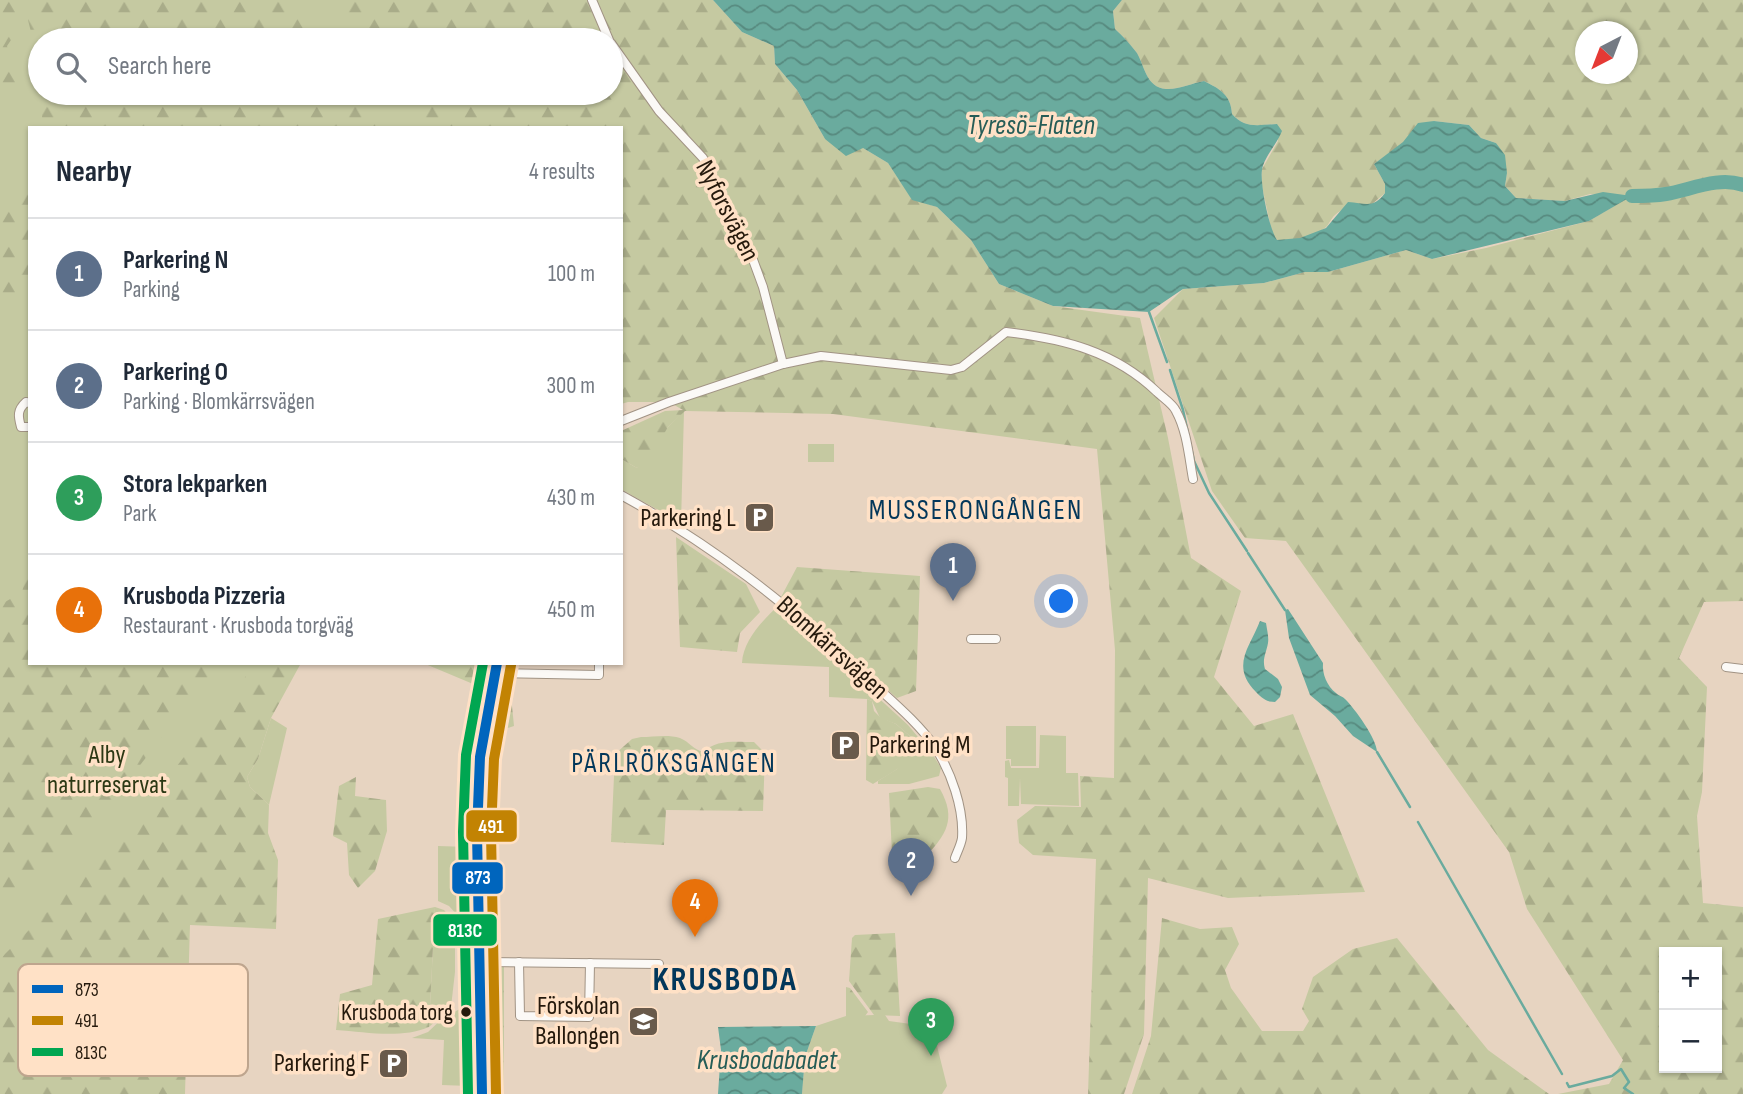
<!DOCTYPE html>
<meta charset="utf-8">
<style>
body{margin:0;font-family:"Sofia Sans Condensed",sans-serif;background:#f2f2f3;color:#1f2937}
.controls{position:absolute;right:21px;bottom:21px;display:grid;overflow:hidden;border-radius:0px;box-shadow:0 2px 5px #0004}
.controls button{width:63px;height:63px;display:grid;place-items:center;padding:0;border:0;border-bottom:2px solid #e0e1e3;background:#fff;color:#1f2937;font:35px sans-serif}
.compass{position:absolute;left:1575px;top:21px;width:63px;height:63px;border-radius:50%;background:#fff;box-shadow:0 2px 5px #0004;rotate:222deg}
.you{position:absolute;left:1062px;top:602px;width:24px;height:24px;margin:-18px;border:5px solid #fff;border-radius:50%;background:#1a73e8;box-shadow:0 0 0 10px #1a73e833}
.badge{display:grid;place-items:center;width:46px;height:46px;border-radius:50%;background:#1a73e8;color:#fff;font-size:23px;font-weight:700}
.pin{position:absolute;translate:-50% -58px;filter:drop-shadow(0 2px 4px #0008)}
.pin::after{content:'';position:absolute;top:37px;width:24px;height:21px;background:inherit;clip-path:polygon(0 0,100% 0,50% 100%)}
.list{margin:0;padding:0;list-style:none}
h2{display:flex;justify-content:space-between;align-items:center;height:91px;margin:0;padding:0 28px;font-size:30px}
h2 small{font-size:23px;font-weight:400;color:#747a83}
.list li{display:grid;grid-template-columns:46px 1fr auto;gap:21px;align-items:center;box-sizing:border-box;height:112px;padding:0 28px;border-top:2px solid #e0e1e3}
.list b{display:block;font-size:26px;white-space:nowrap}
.list p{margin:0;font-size:23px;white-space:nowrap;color:#747a83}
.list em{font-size:23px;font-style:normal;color:#747a83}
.icon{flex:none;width:38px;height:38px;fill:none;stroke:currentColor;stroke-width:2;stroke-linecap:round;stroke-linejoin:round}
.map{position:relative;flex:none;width:1743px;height:1094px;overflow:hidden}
.search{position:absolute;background:#fff;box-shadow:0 2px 5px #0004;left:28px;top:28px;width:595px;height:77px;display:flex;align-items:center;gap:18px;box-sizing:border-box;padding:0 24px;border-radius:38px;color:#747a83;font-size:26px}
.panel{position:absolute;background:#fff;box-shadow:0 2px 5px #0004;left:28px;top:126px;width:595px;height:539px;border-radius:0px}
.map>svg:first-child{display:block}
.green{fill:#c5c9a1}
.forest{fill:url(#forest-firs);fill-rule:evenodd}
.water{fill:url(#water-waves)}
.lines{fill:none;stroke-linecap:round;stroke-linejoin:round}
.stream{stroke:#6aab9e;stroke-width:2.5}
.river{stroke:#6aab9e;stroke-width:14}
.minor-casing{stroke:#a19384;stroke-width:10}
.tertiary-casing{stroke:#a19384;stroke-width:12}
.minor{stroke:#fbf9f6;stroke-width:8}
.tertiary{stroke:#fbf9f6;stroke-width:10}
.bus-1-casing{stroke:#ffe1c6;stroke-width:16}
.bus-2-casing{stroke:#ffe1c6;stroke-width:16}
.bus-3-casing{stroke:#ffe1c6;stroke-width:16}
.bus-1{stroke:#0065bd;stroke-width:10}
.bus-2{stroke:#c28303;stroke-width:10}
.bus-3{stroke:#00a651;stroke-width:10}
.bus-dot{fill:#25190c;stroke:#ffe1c6;stroke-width:2.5}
.labels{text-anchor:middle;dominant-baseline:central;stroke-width:7;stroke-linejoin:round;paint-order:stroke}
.bus-label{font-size:24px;fill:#25190c;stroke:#ffe1c6;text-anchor:end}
.street-label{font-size:26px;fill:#25190c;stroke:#ffe1c6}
.poi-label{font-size:26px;fill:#25190c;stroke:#ffe1c6;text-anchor:end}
.park-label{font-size:26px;fill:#2c3814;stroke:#ffe1c6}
.water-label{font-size:28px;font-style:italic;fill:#265d57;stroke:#ffe1c6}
.neighbourhood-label{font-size:28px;letter-spacing:2px;fill:#03375a;stroke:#ffe1c6}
.district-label{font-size:33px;font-weight:bold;letter-spacing:2px;fill:#03375a;stroke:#ffe1c6}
.key{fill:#ffe1c6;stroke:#bea58e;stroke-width:2}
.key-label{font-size:19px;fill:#25190c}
.line-badge{stroke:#ffe1c6;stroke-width:2.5}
.badge-label{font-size:19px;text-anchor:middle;font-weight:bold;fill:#fff}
</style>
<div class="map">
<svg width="1743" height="1094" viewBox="0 0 1743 1094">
<defs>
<pattern id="forest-firs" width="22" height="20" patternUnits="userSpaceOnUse" patternTransform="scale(1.75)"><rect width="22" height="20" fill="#c5c9a1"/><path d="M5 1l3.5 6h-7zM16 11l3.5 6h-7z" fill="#a9ac89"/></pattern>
<pattern id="water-waves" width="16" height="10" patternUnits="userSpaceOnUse" patternTransform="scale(1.75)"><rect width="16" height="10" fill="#6aab9e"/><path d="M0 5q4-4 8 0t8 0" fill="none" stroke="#578a7f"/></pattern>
</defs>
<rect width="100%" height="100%" fill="#e7d4c1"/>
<g class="green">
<polygon points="0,0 372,0 410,40 40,40 40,93 460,93 494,128 30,128 30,663 284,663 0,1094"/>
<polygon points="684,411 681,523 621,489 621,459 637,468 668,427"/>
<rect x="808" y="444" width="26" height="18"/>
<path d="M778 606 908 725 933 755 941 768 939 776 909 784H878V781L897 769 917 742 896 724 880 718 872 701 867 699 829 697V667L742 663C743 641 762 621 778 606Z"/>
<polygon points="271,718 287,728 269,805 250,787 247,777 258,759"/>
<polygon points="1006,726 1036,726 1036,766 1011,766 1011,759 1006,759"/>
<path d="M491 729 498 731 494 890C471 852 484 773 491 729Z"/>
<polygon points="1040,735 1066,736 1066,773 1078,773 1079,806 1021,804 1020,778 1019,806 1008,806 1008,778 1005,777 1005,761 1009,760 1011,768 1039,768"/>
<polygon points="438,846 469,847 472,918 459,917 449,906 438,901"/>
<polygon points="435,907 444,910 455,923 455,972 451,1007 429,1027"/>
<polygon points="471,924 471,973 462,971 460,965 460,927"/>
<polygon points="466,1006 469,1018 472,1019 476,1081 469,1086 442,1085 444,1040 412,1038 428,1032 444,1017"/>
<polygon points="874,1015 885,1015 889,1021 925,1026 936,1042 947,1086 942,1094 802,1094 805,1057 816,1026 846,1016"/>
</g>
<g class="forest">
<polygon points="0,0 285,0 315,40 40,40 40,91 37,56 27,16 7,46 22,98 2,110 0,109"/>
<polygon points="326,0 713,0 742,32 774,46 775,64 797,90 825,139 863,148 888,163 912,199 937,207 971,240 999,284 1053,306 1140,318 1168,438 1191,558 1241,591 1214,677 1254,726 1293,714 1365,892 1228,898 1148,878 1144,1034 1124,1094 1088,1094 1096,859 1033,855 1019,843 1017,820 1035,806 1081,807 1080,776 1114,778 1115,650 1097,449 833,414 685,411 668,427 649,459 637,468 621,459 621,431 665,411 683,410 669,402 628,402 621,404 621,128 419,128 393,93 611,93 611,40 355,40"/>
<path d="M1122 0H1743V601L1704 602 1679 658 1707 687 1702 792 1697 816 1703 903 1743 907V1094H1558L1609 1084 1623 1060 1527 909 1509 852 1286 541 1245 538 1212 491 1154 318 1183 289 1264 283 1305 272H1328L1406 250 1432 259 1486 248 1589 221 1631 196 1590 194 1565 201 1516 198 1505 186 1507 173 1496 143 1481 138 1469 125 1434 121 1374 164 1385 184V193L1371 205C1361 202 1344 207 1335 215 1331 218 1329 225 1325 228 1313 237 1291 242 1277 240L1272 233 1262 186V169L1278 141 1276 124C1258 125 1245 129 1232 114 1231 95 1220 89 1204 81 1192 83 1178 90 1166 89 1146 87 1145 67 1137 53 1130 44 1123 36 1115 29L1113 11ZM1586 32H1628V74H1586ZM1664 952H1717V1068H1664Z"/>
<polygon points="40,93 353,93 379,128 43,128"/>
<path d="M30 187V297L26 296C19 307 13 315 0 317V191Z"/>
<polygon points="676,537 746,584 760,612 740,633 737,652 680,647"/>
<polygon points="30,556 30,663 219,663 100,817 17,897 0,919 0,605 22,592"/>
<polygon points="797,567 920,576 916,691 897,698 781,597"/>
<polygon points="254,663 301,663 271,718 258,759 247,777 250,787 269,805 268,833 278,860 276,929 190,925 185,1094 0,1094 0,959 123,836 244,679"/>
<polygon points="423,663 489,663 485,689"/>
<polygon points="504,696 511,696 514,726 498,731 491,729 494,709"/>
<path d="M867 699 872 701 874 711 880 717 896 724 917 742C913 764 890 773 873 784L866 780Z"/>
<path d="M641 737C653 737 668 734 680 738 690 742 693 750 704 752 715 739 737 742 754 742L765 753 763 811 666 810 664 845 611 842 615 754 632 739Z"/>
<polygon points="356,777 355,796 386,800 387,831 375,871 358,888 349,875 347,843 333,836 339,786"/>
<path d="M928 787 940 789C957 819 946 835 925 857L892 854 889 793Z"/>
<path d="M435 907 429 1027C401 1039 366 1032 336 1030L340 994 372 985 378 919Z"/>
<polygon points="1162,918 1200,929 1232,927 1239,944 1225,970 1231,988 1262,1031 1303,1031 1309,1021 1302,1009 1313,977 1353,949 1397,938 1488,1050 1549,1094 1132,1094 1151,1036"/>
<polygon points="895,933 900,1016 874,1015 849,981 852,938 855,935"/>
<polygon points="504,964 504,1094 492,1094 487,971 492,966"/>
<polygon points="846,987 850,988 868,1012 865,1016 846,1016"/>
</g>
<g class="water">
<path d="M713 0H1122L1113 11 1115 29C1123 36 1130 44 1137 53 1145 67 1146 87 1166 89 1178 90 1192 83 1204 81 1220 89 1231 95 1232 114 1245 129 1258 125 1277 124L1282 131C1277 144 1264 157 1262 170 1260 185 1269 228 1277 240L1300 238 1326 228 1348 202C1366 203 1373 209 1385 193V184L1374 164 1403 142 1418 123 1434 121 1469 125 1481 138 1496 143 1505 155 1507 173 1505 186 1516 198 1565 201 1603 192 1632 196 1589 221 1432 259 1406 250 1328 272H1305L1264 283 1183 289 1149 312 1053 306 999 284 971 240 937 207 912 200 888 163 863 148 846 156 825 139 797 90 775 64 774 46 742 32Z"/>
<path d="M1288 609 1323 663C1322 674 1327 686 1336 693 1340 697 1341 695 1345 699 1355 709 1377 739 1377 752L1353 736 1335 716 1310 695 1289 638 1285 610Z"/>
<path d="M1260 621 1266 623C1267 630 1269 637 1268 643 1266 654 1262 659 1265 669L1278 679 1282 687 1280 697 1275 702C1266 702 1262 698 1256 692 1230 666 1250 647 1260 621Z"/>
<polygon points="816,1026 805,1057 802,1094 718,1094 721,1050 718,1027"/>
</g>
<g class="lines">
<g class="stream">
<polyline points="1149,312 1167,362"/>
<polyline points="1170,370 1183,410 1194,461 1209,493 1247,551"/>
<polyline points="1248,553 1285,610"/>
<polyline points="1377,752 1410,807"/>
<polyline points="1418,822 1562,1074"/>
<polyline points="1567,1083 1569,1087 1612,1076 1621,1069 1629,1082 1624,1088 1633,1094"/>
</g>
<path class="river" d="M1632 196C1644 196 1654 196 1666 194 1690 190 1719 176 1743 185"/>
<defs>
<g id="minor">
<polyline points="592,0 609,40"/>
<polyline points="611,43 659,111 703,158 752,257 763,287 783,364"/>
<path d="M30 403 26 402C17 410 18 416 21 427H30"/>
<path d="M621 421 669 402 783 364 821 356 951 370 962 367 1006 332C1064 339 1114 351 1157 392 1163 398 1173 404 1176 411 1187 431 1189 457 1193 479"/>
<path d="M621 495C714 546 787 604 864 675 888 698 916 720 935 747 951 772 964 808 962 838 961 845 957 852 955 858"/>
<polyline points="971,639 996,639"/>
<polyline points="1726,667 1743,669"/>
<polyline points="494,673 599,675 599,663"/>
<polyline points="480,962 659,964 657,984"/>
<polyline points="519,962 520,1016 589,1017 590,963"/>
</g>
<polyline id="tertiary" points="482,1094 477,833 480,757 497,663"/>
</defs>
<use href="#minor" class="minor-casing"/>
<use href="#tertiary" class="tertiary-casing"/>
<use href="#minor" class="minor"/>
<use href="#tertiary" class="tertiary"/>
<defs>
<polyline id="bus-1" points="482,1094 477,833 480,757 497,663"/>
<polyline id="bus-2" points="496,1094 491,833 494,759 511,665"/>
<polyline id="bus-3" points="468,1094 463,832 466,755 483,663"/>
</defs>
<use href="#bus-1" class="bus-1-casing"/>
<use href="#bus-2" class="bus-2-casing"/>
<use href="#bus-3" class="bus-3-casing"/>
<use href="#bus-1" class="bus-1"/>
<use href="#bus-2" class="bus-2"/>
<use href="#bus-3" class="bus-3"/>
</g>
<defs>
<symbol id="parking-square" viewBox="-11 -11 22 22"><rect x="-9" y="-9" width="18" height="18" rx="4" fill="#695a4b" stroke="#ffe1c6"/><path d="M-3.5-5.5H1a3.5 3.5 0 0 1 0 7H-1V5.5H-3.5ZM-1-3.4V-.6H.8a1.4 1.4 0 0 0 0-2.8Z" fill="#fff"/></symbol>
<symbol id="school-square" viewBox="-11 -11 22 22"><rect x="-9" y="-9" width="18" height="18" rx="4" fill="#695a4b" stroke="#ffe1c6"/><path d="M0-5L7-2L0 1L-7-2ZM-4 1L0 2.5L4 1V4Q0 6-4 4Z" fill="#fff"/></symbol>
</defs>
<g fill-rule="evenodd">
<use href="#parking-square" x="742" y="500" width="35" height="35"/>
<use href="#parking-square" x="828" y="728" width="35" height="35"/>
<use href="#school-square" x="626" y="1004" width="35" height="35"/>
<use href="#parking-square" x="376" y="1046" width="35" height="35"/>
</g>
<circle class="bus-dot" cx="466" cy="1012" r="6"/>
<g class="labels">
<g class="bus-label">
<text x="453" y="1012">Krusboda torg</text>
</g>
<g class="street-label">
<text transform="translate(727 211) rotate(63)">Nyforsvägen</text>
<text transform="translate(832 648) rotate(42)">Blomkärrsvägen</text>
</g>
<g class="poi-label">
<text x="736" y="518">Parkering L</text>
<text x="869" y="745" text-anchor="start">Parkering M</text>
<text x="620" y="1006">Förskolan<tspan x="620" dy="30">Ballongen</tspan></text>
<text x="370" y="1063">Parkering F</text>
</g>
<g class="park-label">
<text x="107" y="755">Alby<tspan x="107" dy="30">naturreservat</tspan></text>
</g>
<g class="water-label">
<text x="1031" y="125">Tyresö-Flaten</text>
<text x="767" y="1060">Krusbodabadet</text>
</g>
<g class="neighbourhood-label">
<text x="976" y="510">MUSSERONGÅNGEN</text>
<text x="674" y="763">PÄRLRÖKSGÅNGEN</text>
</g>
<g class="district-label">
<text x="725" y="980">KRUSBODA</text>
</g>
</g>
<rect x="18" y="964" width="230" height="112" rx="10" class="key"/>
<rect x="32" y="985" width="31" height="8" fill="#0065bd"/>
<rect x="32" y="1016" width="31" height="9" fill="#c28303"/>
<rect x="32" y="1048" width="31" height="8" fill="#00a651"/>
<g class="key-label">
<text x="75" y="996">873</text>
<text x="75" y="1027">491</text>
<text x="75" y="1059">813C</text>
</g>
<g class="line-badge">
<rect x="465" y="809" width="53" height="34" rx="7" fill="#c28303"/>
<rect x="451" y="861" width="53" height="34" rx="7" fill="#0065bd"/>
<rect x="432" y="913" width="66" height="34" rx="7" fill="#00a651"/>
</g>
<g class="badge-label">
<text x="491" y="833">491</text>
<text x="478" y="884">873</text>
<text x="465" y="937">813C</text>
</g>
</svg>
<div class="controls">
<button>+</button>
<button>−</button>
</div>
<svg class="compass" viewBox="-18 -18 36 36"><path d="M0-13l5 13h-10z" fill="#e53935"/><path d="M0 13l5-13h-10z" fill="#747a83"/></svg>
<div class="you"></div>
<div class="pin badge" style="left:953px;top:601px;background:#5c6f8a">1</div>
<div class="pin badge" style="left:911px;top:896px;background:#5c6f8a">2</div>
<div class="pin badge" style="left:931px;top:1056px;background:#2e9e5b">3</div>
<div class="pin badge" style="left:695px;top:937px;background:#e8710a">4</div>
<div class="search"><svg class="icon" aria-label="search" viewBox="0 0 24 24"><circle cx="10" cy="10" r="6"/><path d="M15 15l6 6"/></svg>Search here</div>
<section class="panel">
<h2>Nearby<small>4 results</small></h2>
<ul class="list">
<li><span class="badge" style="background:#5c6f8a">1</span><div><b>Parkering N</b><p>Parking</p></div><em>100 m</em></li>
<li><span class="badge" style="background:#5c6f8a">2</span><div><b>Parkering O</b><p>Parking · Blomkärrsvägen</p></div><em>300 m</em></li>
<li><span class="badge" style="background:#2e9e5b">3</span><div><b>Stora lekparken</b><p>Park</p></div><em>430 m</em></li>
<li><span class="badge" style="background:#e8710a">4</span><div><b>Krusboda Pizzeria</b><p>Restaurant · Krusboda torgväg</p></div><em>450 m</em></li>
</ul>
</section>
</div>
